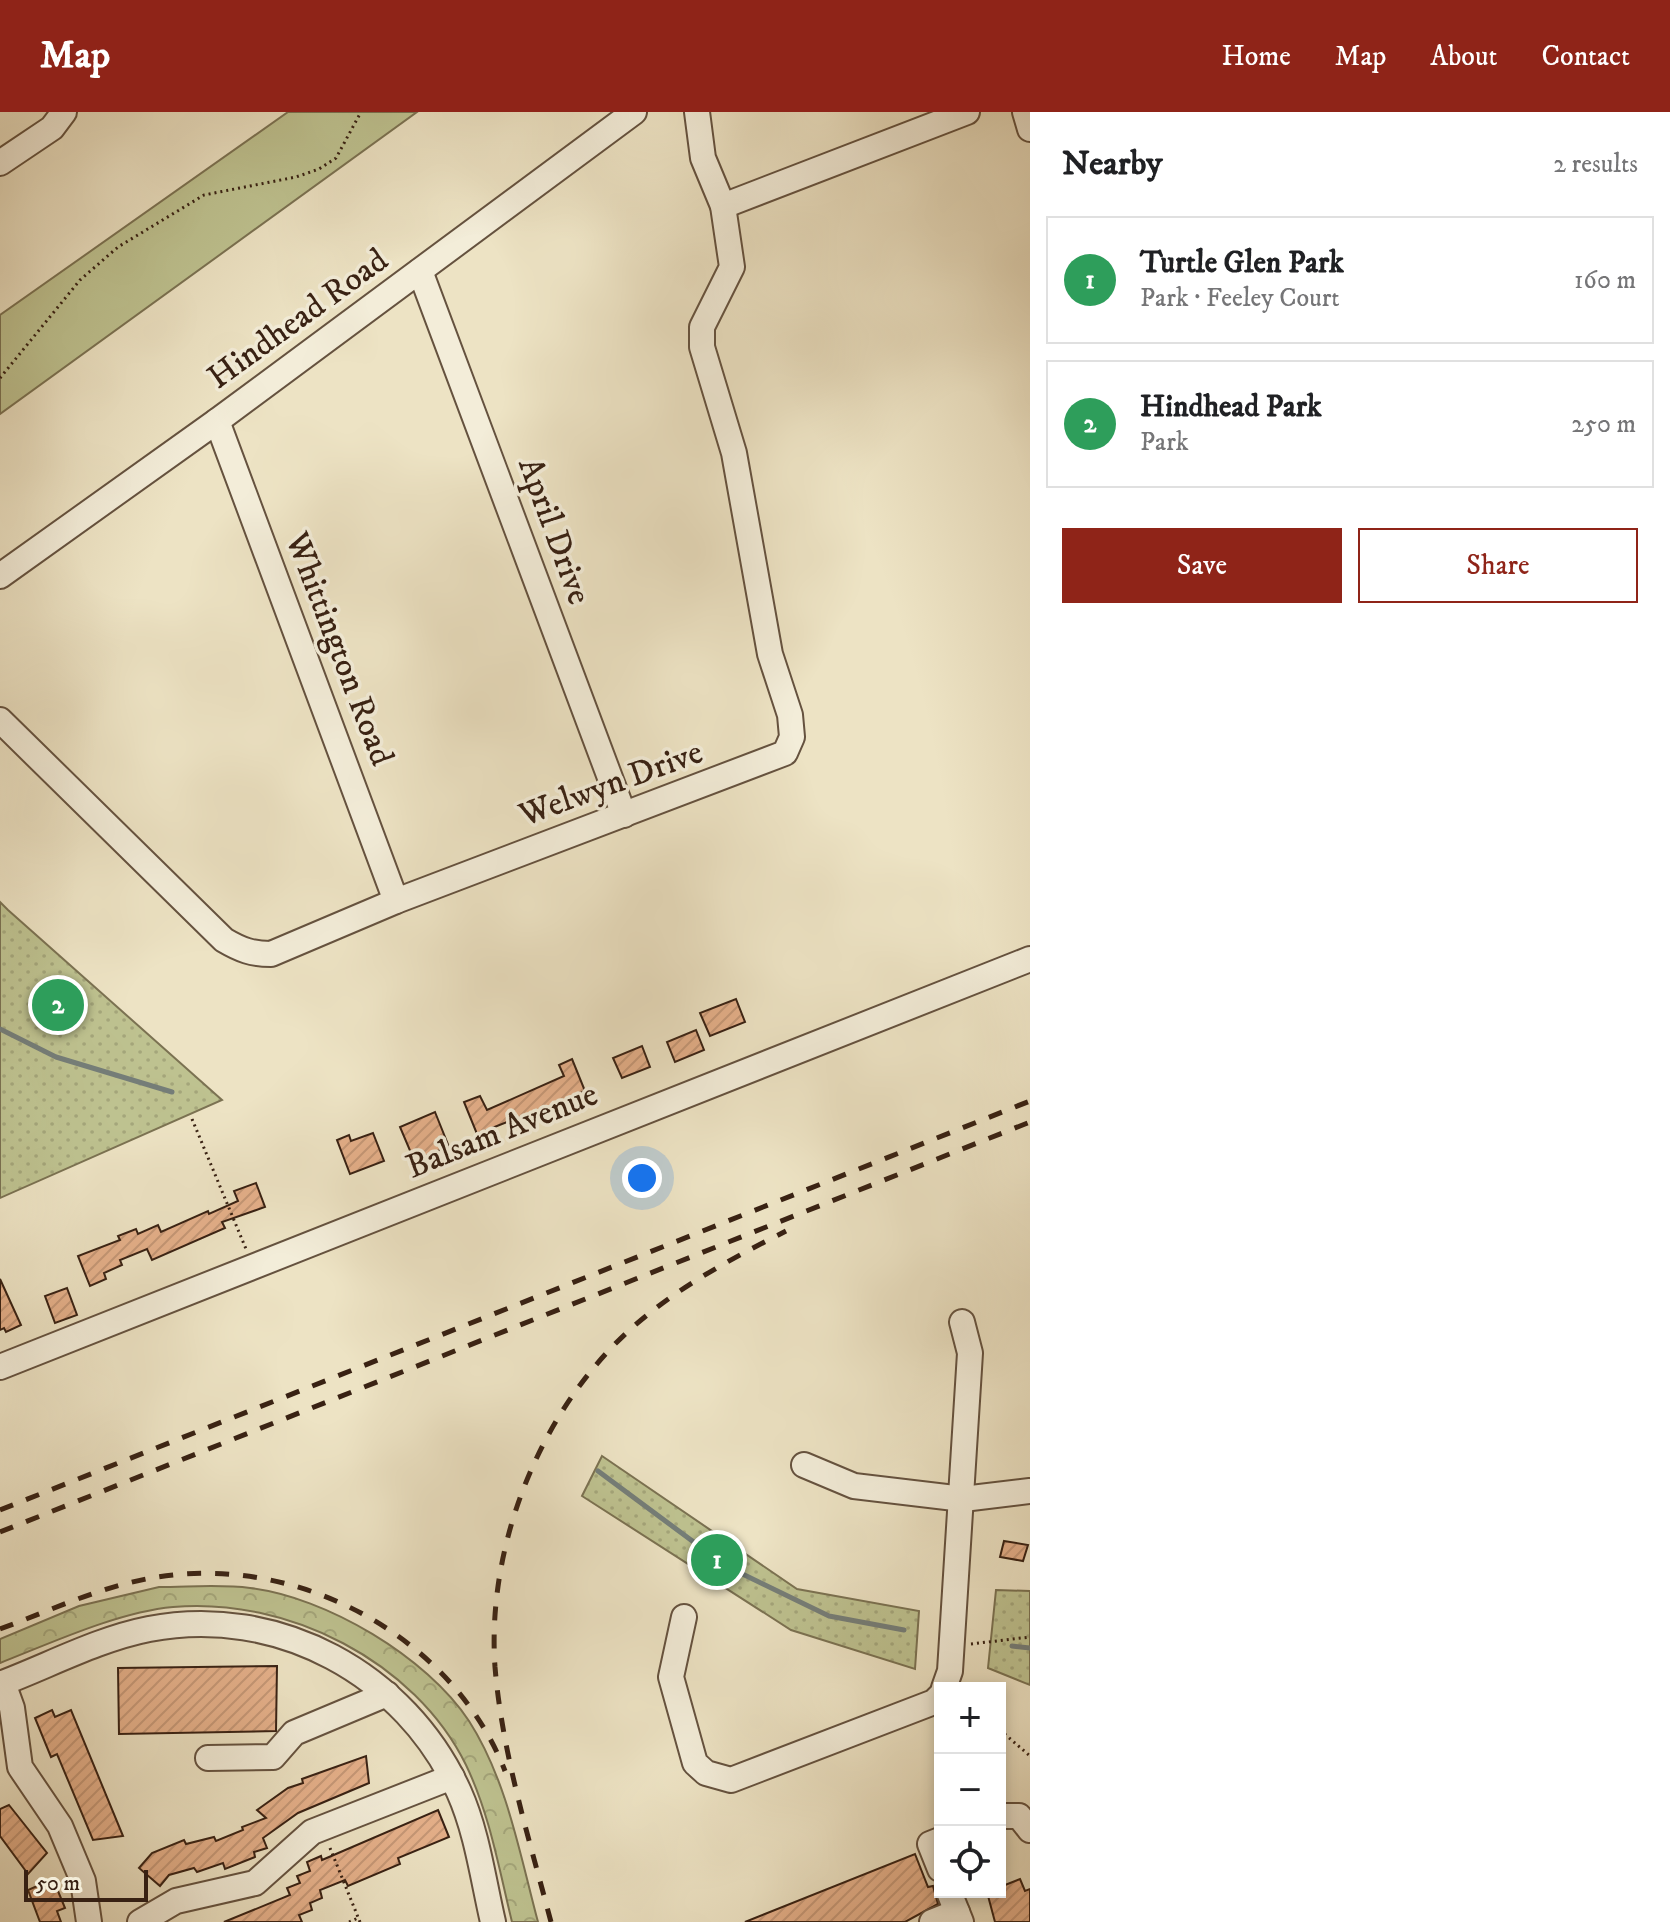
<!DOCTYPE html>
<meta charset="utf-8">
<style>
body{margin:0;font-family:"IM FELL DW Pica",serif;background:#f2f2f2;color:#202124}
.controls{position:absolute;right:24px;bottom:24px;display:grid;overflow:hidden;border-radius:0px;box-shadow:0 4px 12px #0003}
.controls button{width:72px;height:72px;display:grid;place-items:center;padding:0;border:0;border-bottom:2px solid #e0e0e0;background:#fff;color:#202124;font:40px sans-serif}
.scale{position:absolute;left:24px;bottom:20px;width:124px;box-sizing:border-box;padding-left:8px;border:4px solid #382113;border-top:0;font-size:22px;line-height:28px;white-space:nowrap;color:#382113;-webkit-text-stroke:6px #f3edd9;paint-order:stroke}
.you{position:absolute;left:642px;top:1066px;width:28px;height:28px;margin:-20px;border:6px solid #fff;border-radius:50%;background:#1a73e8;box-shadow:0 0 0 12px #1a73e833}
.badge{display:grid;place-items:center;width:52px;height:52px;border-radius:50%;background:#8f2418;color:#fff;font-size:26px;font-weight:700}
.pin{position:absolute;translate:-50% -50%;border:4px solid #fff;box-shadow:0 2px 8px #0006}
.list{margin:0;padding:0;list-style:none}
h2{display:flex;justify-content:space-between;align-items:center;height:104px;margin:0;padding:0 32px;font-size:34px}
h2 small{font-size:26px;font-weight:400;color:#757577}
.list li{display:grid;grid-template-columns:52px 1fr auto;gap:24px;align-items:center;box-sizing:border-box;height:128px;margin:0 16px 16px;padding:0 16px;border:2px solid #e0e0e0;border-radius:0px}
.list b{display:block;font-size:30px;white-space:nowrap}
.list p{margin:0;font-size:26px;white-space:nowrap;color:#757577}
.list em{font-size:26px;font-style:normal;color:#757577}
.actions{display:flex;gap:16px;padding:24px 32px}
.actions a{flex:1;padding:18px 0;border:2px solid #8f2418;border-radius:0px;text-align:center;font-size:28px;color:#8f2418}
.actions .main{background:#8f2418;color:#fff}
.icon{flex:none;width:44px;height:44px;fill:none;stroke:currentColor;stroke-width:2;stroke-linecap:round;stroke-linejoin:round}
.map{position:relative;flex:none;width:1030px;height:1810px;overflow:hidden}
header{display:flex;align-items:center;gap:48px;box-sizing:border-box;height:112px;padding:0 40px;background:#8f2418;color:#fff}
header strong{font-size:38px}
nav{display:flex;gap:44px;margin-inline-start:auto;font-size:28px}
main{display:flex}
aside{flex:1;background:#fff}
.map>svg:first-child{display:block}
.green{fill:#bec290;stroke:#7b7252;stroke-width:2}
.forest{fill:url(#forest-crowns);stroke:#7b7252;stroke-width:2}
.park{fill:url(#park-dots);stroke:#7b7252;stroke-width:2}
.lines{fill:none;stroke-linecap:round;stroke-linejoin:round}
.stream{stroke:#757e79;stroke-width:5}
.building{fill:url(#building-hatch);stroke:#382113;stroke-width:2}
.minor-casing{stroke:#65523f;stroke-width:28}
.path{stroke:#382113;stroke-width:3;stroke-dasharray:2 4;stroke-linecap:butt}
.minor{stroke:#f3edd9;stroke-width:24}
.rail{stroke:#382113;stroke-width:5;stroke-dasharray:14 14;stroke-linecap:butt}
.labels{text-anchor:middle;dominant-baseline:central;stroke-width:7;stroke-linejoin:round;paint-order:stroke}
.street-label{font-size:34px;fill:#382113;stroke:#f3edd9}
</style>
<header>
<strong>Map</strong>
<nav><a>Home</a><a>Map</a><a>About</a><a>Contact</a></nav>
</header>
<main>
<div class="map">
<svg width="1030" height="1810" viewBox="0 0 1030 1810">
<defs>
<pattern id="forest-crowns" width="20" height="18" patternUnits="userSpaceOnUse" patternTransform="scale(2)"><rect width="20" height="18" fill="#bec290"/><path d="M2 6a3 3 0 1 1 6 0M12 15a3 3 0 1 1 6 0" fill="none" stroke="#a4a67b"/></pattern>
<pattern id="park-dots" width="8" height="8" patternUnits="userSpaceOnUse" patternTransform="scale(2)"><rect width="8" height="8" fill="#bec290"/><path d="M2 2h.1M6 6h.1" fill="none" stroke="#a4a67b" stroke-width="1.8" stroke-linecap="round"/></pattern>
<pattern id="building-hatch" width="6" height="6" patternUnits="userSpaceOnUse" patternTransform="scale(2)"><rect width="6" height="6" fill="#e5b08a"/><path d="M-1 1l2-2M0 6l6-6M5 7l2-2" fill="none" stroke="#c59776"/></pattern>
</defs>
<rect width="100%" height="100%" fill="#ede3c4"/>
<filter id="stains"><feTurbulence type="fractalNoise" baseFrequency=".0025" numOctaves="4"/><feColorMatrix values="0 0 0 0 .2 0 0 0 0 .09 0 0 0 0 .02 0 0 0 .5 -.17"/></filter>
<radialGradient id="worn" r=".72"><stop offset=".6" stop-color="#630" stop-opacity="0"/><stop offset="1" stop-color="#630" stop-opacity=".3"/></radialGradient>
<polygon class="green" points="288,0 417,0 0,302 0,203"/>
<path class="forest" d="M159 1475C189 1475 221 1472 250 1476 326 1485 427 1545 469 1609 507 1668 520 1743 538 1810H512C499 1757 490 1703 466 1653 415 1549 287 1485 173 1495 118 1500 51 1531 0 1551V1527L79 1494Z"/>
<g class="park">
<polygon points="0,790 8,798 222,988 0,1086"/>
<polygon points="602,1344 797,1477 919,1499 915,1557 791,1518 582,1384"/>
<polygon points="996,1478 1030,1479 1030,1573 988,1556"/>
</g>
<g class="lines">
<g class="stream">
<polyline points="0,917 56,945 172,980"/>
<polyline points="598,1359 726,1454 829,1504 904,1518"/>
<polyline points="1012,1534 1030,1536"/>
</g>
</g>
<g class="building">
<polygon points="736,887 745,910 710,924 700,901"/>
<polygon points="696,918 704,938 675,950 667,930"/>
<polygon points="642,934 650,955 622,966 613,946"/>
<polygon points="572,947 585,979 509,1013 507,1010 477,1022 464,990 480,984 487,998 564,964 559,953"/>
<polygon points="435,1000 449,1035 414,1048 400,1015"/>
<polygon points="373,1021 384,1049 350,1062 337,1028 349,1023 351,1029"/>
<polygon points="256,1071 265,1095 222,1110 225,1116 152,1148 147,1137 120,1148 122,1153 104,1161 106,1167 90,1174 78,1144 120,1128 118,1124 136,1117 138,1122 158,1113 161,1120 208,1099 209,1102 238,1089 234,1079"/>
<polygon points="0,1167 21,1213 6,1220 4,1216 0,1218"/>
<polygon points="67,1176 77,1203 55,1211 45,1184"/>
<polygon points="1004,1429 1028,1433 1023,1449 1000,1445"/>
<polygon points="277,1554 276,1619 119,1622 118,1556"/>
<polygon points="52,1598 55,1605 71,1598 123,1724 93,1728 57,1642 51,1645 35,1606"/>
<polygon points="366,1644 369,1671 298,1701 263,1726 267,1736 254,1740 255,1745 225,1757 223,1751 197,1760 194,1756 169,1763 160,1774 139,1756 152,1741 184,1728 186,1732 214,1725 216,1729 243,1718 242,1715 266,1706 257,1698 288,1676 303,1671 302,1667"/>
<polygon points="9,1693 47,1741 28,1762 0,1724 0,1697"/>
<polygon points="438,1698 449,1725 398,1746 400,1752 348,1774 345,1768 320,1778 322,1786 310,1791 312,1798 299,1803 302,1810 224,1810 290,1783 287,1776 300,1771 297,1764 310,1759 307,1750 321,1744 322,1748"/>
<polygon points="915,1742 928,1775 933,1774 938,1792 905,1810 745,1810"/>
<polygon points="53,1767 65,1796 57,1799 61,1810 40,1810 28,1778"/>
<polygon points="1020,1767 1025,1779 1030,1777 1030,1810 995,1810 987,1780 1000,1780 1000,1775"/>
</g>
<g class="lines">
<defs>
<g id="minor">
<polyline points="1025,0 1030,17"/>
<polyline points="0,51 52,16 64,0"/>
<polyline points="723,94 967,0"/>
<polyline points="420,159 624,703"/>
<polyline points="217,309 396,789"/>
<polyline points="0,464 217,309 634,0"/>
<path d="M0 608 224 828C241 838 252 842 271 842L396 789 785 641 792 625 790 603 770 542 734 341 702 235V215L732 155 723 94 703 46 697 0"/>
<polyline points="0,1255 1030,847"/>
<polyline points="804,1353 854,1374 963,1387 1030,1379"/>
<polyline points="684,1505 671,1565 695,1651 706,1661 731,1668 934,1590 940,1584"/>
<polyline points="3,1571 12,1596 20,1655 60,1714 83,1769 89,1810"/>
<path d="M0 1572C48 1554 98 1527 149 1517 277 1492 406 1562 459 1680 477 1720 483 1767 493 1810"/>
<polyline points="944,1576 950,1559 970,1241 962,1210"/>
<polyline points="208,1646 273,1645 294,1621 387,1582"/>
<polyline points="1000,1704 1019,1704 1030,1718"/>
<polyline points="940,1728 930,1732 940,1757"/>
<polyline points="949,1780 961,1810"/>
<polyline points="140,1810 176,1789 255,1771 312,1720 452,1665"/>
<polyline points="932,1810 957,1800"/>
</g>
</defs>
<use href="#minor" class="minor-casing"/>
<g class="path">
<polyline points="0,266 80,168 118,135 204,83 296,65 319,57 336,46 361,0"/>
<polyline points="192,1007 246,1137"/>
<polyline points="971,1532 1030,1525"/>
<polyline points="1000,1618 1030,1644"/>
<polyline points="330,1736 360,1810"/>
<polyline points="349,1810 358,1806"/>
</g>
<use href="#minor" class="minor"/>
<g class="rail">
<polyline points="0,1398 1030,989"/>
<polyline points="0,1420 1030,1010"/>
<path d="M0 1517C57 1496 112 1469 173 1463 310 1448 455 1530 505 1659"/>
<path d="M551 1810C529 1726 502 1641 495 1555 486 1427 546 1284 646 1204 689 1169 737 1144 786 1119"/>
</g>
</g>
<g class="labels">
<g class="street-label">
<text transform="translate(298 207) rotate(-36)">Hindhead Road</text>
<text transform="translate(554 419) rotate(70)">April Drive</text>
<text transform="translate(339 537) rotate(69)">Whittington Road</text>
<text transform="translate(611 672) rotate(-20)">Welwyn Drive</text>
<text transform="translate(502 1019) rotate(-22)">Balsam Avenue</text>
</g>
</g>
<rect width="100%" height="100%" filter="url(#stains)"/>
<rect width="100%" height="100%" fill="url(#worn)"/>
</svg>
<div class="controls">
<button>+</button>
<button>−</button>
<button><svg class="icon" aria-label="locate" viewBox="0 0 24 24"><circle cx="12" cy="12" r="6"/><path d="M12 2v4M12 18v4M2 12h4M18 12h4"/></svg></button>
</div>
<div class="scale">50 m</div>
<div class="you"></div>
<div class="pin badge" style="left:717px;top:1448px;background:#2e9e5b">1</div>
<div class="pin badge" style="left:58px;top:893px;background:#2e9e5b">2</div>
</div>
<aside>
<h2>Nearby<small>2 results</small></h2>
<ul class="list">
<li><span class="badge" style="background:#2e9e5b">1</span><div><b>Turtle Glen Park</b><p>Park · Feeley Court</p></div><em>160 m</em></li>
<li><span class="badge" style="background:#2e9e5b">2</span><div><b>Hindhead Park</b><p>Park</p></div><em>250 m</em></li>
</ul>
<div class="actions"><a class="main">Save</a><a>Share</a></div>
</aside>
</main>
